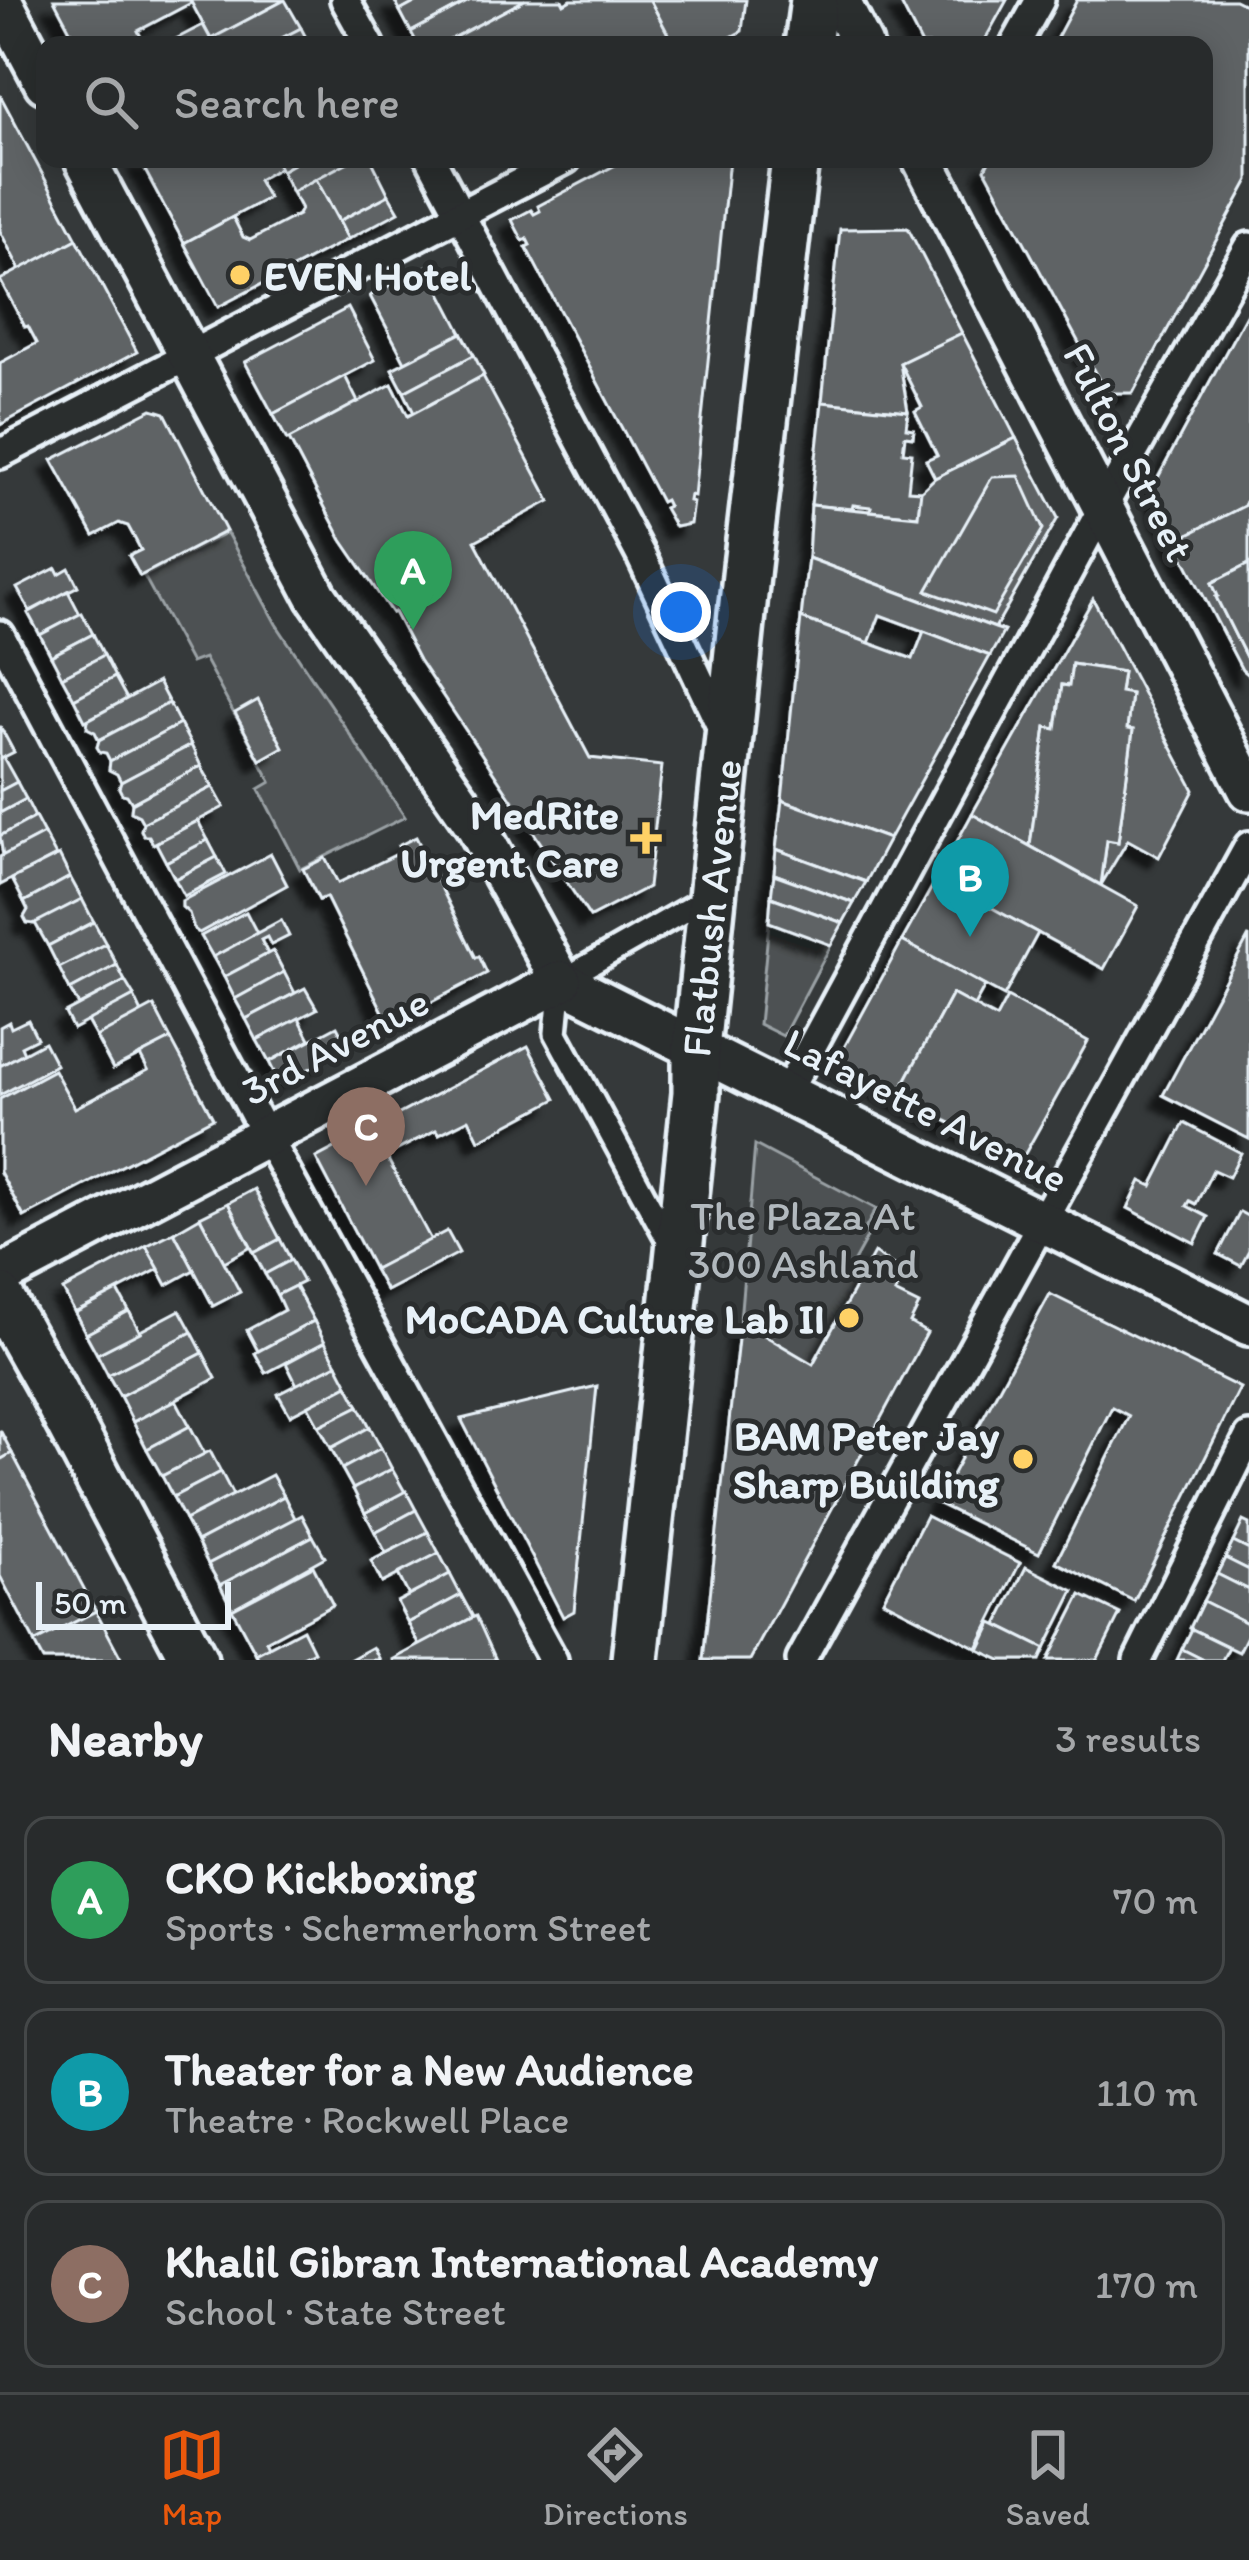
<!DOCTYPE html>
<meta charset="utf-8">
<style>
body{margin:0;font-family:Itim,sans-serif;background:#303334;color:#f1f3f6}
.scale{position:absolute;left:36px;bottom:30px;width:195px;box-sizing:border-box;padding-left:12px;border:6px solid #e8f1f8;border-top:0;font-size:33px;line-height:42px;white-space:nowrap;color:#e8f1f8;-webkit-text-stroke:9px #2a2d2e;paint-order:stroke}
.you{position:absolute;left:681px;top:612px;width:42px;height:42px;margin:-30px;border:9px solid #fff;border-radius:50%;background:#1a73e8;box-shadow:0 0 0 18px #1a73e833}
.badge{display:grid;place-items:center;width:78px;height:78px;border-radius:50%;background:#ea580c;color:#fff;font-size:39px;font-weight:700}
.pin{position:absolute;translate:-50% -99px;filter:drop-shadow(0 3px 6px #0008)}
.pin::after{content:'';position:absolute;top:63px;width:42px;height:36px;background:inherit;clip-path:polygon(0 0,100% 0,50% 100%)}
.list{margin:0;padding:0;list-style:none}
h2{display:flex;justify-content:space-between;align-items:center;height:156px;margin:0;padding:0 48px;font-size:51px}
h2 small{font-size:39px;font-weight:400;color:#a5a7a9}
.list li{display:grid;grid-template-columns:78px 1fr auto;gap:36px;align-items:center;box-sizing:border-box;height:168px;margin:0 24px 24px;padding:0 24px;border:3px solid #444748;border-radius:24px}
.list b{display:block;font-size:45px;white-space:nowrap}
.list p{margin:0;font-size:39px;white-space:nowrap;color:#a5a7a9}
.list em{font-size:39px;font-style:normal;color:#a5a7a9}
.icon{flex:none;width:66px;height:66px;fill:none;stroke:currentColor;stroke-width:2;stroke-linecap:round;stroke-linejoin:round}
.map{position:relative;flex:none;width:1249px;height:1660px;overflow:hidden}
.search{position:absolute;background:#282b2c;box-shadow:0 6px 30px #0003;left:36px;right:36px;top:36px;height:132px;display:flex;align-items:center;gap:30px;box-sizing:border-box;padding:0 42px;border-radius:24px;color:#a5a7a9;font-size:45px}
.sheet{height:732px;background:#282b2c}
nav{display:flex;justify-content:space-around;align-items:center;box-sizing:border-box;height:168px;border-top:3px solid #444748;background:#282b2c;font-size:33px;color:#a5a7a9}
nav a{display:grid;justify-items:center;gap:6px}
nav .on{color:#ea580c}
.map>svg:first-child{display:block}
.green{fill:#4d5152;stroke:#9aa1a5;stroke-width:3}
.building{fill:#5f6365;stroke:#e8f1f8;stroke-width:3;filter:url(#shadow)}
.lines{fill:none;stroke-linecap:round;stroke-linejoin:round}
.pedestrian-casing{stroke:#e8f1f8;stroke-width:30}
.minor-casing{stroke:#e8f1f8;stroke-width:36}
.secondary-casing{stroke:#e8f1f8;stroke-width:48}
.primary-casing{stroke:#e8f1f8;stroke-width:54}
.pedestrian{stroke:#2a2d2e;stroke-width:21}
.minor{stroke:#2a2d2e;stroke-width:27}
.secondary{stroke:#2a2d2e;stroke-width:39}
.primary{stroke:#2a2d2e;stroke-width:45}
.poi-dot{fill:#ffd166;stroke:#2a2d2e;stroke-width:4.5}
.labels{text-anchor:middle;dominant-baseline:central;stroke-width:10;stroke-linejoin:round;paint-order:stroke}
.poi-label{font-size:42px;font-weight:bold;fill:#e8f1f8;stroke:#2a2d2e;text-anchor:end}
.street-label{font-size:42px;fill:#e8f1f8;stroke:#2a2d2e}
.park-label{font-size:42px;fill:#b2b9be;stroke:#2a2d2e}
</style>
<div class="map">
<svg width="1249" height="1660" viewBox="0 0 1249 1660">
<defs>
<filter id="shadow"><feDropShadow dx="-11" dy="11" stdDeviation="3" flood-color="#0009"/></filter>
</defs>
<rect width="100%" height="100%" fill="#35393a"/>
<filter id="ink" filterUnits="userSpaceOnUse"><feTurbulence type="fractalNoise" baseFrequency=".00833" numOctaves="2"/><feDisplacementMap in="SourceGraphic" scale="24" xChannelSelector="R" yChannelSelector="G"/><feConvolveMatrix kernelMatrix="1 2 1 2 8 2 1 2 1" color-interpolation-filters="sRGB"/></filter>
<g filter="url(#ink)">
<g class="green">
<polygon points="227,533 276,624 405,817 300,869 259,789 271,782 204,658 191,663 144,576"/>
<polygon points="769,922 831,945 783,1036 759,1024"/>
<polygon points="755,1145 876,1209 864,1231 869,1234 844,1279 856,1287 813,1364 740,1321"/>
</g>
<g class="building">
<polygon points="54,0 190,0 191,3 138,31 145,45 78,45"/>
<polygon points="190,0 285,0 211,39"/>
<polygon points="285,0 301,28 268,45 214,45 211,39"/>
<polygon points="394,0 420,0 400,11"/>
<polygon points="420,0 471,0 411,32 400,11"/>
<polygon points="471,0 525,0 440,45 418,45 411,32"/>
<polygon points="525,0 562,0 564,4 571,0 650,0 674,45 440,45"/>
<polygon points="650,0 746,0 742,31 716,45 674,45"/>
<polygon points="899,0 1007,0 982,45 922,45"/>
<polygon points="1077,0 1235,0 1249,7 1249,180 1133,393 1106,393 985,169 990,159 1204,159 1204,45 1053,45"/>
<polygon points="203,25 214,45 164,45"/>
<polygon points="301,28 310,45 268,45"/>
<polygon points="0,95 77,239 20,270 0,231"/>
<polygon points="139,159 275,159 279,168 258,180 268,198 184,243"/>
<polygon points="275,159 302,159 281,171"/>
<polygon points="302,159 354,159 292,192 281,171"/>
<polygon points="354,159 371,159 389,195 339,221 316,179"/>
<polygon points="627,159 729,159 694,496 690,495 689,501 693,502 690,524 675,527 664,508 668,506 665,500 661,502 526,247 530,245 527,239 523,241 512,220 531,210 534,214 540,211 538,206"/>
<polygon points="316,179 348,239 218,307 184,243 233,217 243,237 250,240 298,215 301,209 292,192"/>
<polygon points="389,195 399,212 348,239 339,221"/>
<polygon points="908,228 962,333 900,363 908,411 822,402 840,229"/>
<polygon points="77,239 137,352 0,425 0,363 37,343 28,326 25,327 0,280"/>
<polygon points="427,266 462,333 405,362 370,296"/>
<polygon points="348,308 375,360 273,414 245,362"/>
<polygon points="1249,309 1249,496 1244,506 1175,541 1167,517 1163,518 1154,485"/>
<polygon points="462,333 474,355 404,392 392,369"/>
<polygon points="962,333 1016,438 935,478 926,460 937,455 915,411 922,407 900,363"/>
<polygon points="474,355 484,375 414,413 404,392"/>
<polygon points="345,376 358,402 287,440 273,414"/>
<polygon points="483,376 550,501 475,541 590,758 662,766 648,887 590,917 419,660 394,612 392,613 342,540 289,439 392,384 408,416"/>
<polygon points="822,402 908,411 906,428 914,429 913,437 905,436 903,452 912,453 908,490 921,491 918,516 870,511 871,507 853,505 852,509 811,505"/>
<polygon points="152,409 165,413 226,531 140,576 129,556 141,550 128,526 119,523 94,536 52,460"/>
<polygon points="1016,438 1058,518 995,628 808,558 811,505 918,516 921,491 935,478"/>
<polygon points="1019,476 1043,529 993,615 927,591 992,477"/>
<polygon points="1249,496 1249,564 1212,583 1218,596 1216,597 1249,663 1249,676 1242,670 1175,541 1244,506"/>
<polygon points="808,558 995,628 1004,631 990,656 880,615 869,643 801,618"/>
<polygon points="1249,564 1249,663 1216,597 1218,596 1212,583"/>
<polygon points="56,568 59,574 69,568 78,586 30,611 17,588"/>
<polygon points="68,591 80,614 40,635 28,613"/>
<polygon points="1093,599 1194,790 1159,857 1128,840 1101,885 1107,840 1118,842 1133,730 1127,729 1131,694 1120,692 1123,672 1072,664 1069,686 1062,685 1056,729 1046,727 1030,846 972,814"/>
<polygon points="82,613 93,634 51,656 40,635"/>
<polygon points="801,618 913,659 924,631 990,656 889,839 782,800"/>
<polygon points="93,634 104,655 62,677 51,656"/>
<polygon points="104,655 115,677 74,699 62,677"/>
<polygon points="1072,664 1123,672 1120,692 1131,694 1127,729 1133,730 1118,842 1107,840 1101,885 1030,846 1046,727 1056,729 1062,685 1069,686"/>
<polygon points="115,677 127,699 85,721 74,699"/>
<polygon points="158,682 169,703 99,740 95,732 87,728 88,720"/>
<polygon points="258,700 283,747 260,760 235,713"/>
<polygon points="169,703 180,724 110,761 106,753 100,752 97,747 99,740"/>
<polygon points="180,724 191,745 121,782 117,774 109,770 110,761"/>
<polygon points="0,726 14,752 0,759"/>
<polygon points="191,745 201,766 132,803 127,795 122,794 119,788 121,782"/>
<polygon points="3,757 17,782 0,791 0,759"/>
<polygon points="201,766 213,787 143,823 139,816 131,812 132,803"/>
<polygon points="17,782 26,799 0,813 0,791"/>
<polygon points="213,787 224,807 153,844 149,836 144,836 141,830 143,823"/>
<polygon points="26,799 35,817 0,836 0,813"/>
<polygon points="782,800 889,839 866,882 776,849"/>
<polygon points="972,814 1138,906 1104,969 937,878"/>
<polygon points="35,817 44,834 3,856 0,836"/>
<polygon points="198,821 208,840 166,862 156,843"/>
<polygon points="44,834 56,856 0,885 0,857"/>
<polygon points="416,837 476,958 479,956 487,973 389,1024 326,897 319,900 303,869 325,858 338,883 401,852 398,846"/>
<polygon points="208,840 217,857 175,879 166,862"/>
<polygon points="776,849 866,882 854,903 774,874"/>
<polygon points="271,854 287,885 199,933 194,929 189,913 182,907 182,901"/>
<polygon points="59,855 70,877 24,902 12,879"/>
<polygon points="217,857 226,874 184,896 175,879"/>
<polygon points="774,874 854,903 843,923 771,897"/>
<polygon points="70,877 82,899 34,924 27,923 24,917 28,910 24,902"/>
<polygon points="937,878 1038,933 1004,996 902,941"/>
<polygon points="771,897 843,923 831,945 769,922"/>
<polygon points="82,899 94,922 48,946 35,923"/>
<polygon points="246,912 257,933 213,957 201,936"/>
<polygon points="281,920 289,936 271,945 267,937 261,940 268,954 224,977 213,957"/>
<polygon points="94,922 106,944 59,968 48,946"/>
<polygon points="1249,936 1249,1139 1163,1095"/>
<polygon points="902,941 985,986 974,1006 952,994 897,1096 835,1064"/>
<polygon points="106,944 117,965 70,990 59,968"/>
<polygon points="273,951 284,972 235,999 224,977"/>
<polygon points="117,965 125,981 79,1005 70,990"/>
<polygon points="284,972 295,993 246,1019 235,999"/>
<polygon points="125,981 134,996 73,1029 65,1013"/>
<polygon points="305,988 317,1009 257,1040 246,1019"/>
<polygon points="952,994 996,1018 1007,997 1088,1041 1022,1159 897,1096"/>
<polygon points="134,996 142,1013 96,1037 87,1021"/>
<polygon points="154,1006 171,1039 113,1069 96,1037"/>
<polygon points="299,1018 310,1039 269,1062 257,1040"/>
<polygon points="28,1020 37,1038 21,1046 24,1053 0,1066 0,1027 9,1022 11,1028"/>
<polygon points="337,1026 345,1041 326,1050 330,1058 280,1084 269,1062"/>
<polygon points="171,1039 213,1118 24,1217 0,1172 0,1099 54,1070 75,1108 148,1070 140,1055"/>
<polygon points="44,1042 56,1065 0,1095 0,1066"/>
<polygon points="528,1046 556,1099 479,1140 469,1119 439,1134 436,1130 386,1156 431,1240 374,1269 316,1158"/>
<polygon points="1184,1123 1241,1153 1229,1177 1213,1170 1196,1204 1190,1201 1187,1206 1208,1217 1195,1243 1128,1208 1141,1181 1152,1186"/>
<polygon points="254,1189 280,1239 254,1253 228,1203"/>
<polygon points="228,1203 251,1247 224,1262 200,1217"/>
<polygon points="1240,1212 1249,1217 1249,1251 1241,1266 1218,1254"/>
<polygon points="200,1217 240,1292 213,1306 174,1232"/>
<polygon points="447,1231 459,1253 386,1291 374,1269"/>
<polygon points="174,1232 194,1270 167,1285 146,1246"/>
<polygon points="280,1239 291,1260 265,1274 254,1253"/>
<polygon points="146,1246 159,1269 75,1313 63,1290"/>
<polygon points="874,1253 905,1272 895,1293 919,1305 910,1323 927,1333 750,1660 703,1660 740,1321 813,1364"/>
<polygon points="291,1260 303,1282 277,1295 265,1274"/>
<polygon points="295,1286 314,1321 258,1351 247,1330 284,1310 277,1295"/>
<polygon points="118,1291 129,1311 86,1334 75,1313"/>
<polygon points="1050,1294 1240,1388 1134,1601 1056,1562 1129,1416 1112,1407 1039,1553 937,1503"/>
<polygon points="180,1310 192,1332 108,1375 97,1354"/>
<polygon points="129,1311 140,1332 97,1354 86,1334"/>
<polygon points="314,1321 325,1342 266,1373 255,1353"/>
<polygon points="192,1332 203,1353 120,1396 108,1375"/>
<polygon points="325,1342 337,1364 297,1385 286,1363"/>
<polygon points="203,1353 216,1378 133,1422 120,1396"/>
<polygon points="337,1364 348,1385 290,1415 278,1394"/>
<polygon points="348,1385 359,1406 319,1426 308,1406"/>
<polygon points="597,1386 574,1611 563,1617 461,1419"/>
<polygon points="176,1400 190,1426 147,1449 133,1422"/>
<polygon points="359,1406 370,1427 331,1448 319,1426"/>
<polygon points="190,1426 205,1454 162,1476 147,1449"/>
<polygon points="370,1427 381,1448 342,1469 331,1448"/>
<polygon points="0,1430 12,1453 0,1460"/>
<polygon points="381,1448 392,1469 353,1489 342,1469"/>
<polygon points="210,1451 221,1472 173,1497 162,1476"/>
<polygon points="12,1453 96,1611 35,1643 0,1576 0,1460"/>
<polygon points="392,1469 405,1492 365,1513 353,1489"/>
<polygon points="221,1472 233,1495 185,1520 173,1497"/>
<polygon points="272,1475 284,1496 197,1542 185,1520"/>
<polygon points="406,1491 416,1510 375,1532 365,1513"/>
<polygon points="284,1496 295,1518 208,1564 197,1542"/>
<polygon points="416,1510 428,1532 386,1553 375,1532"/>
<polygon points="302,1515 313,1536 220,1585 208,1564"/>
<polygon points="926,1516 1020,1563 977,1648 883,1600"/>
<polygon points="1243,1521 1249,1524 1249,1550 1233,1542"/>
<polygon points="428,1532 439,1553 382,1583 371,1561"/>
<polygon points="313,1536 325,1557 232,1609 220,1585"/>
<polygon points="1233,1542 1249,1550 1249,1570 1225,1558"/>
<polygon points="439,1553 450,1574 409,1596 398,1574"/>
<polygon points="1225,1558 1249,1570 1249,1590 1217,1574"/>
<polygon points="313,1566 333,1605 266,1641 269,1647 256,1654 232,1609"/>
<polygon points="1026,1567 1074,1591 1045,1649 997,1625"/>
<polygon points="450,1574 461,1595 408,1623 397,1602"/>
<polygon points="1217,1574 1249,1590 1249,1624 1203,1601"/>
<polygon points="461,1595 473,1617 420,1646 408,1623"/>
<polygon points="1081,1595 1120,1614 1097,1660 1048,1660"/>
<polygon points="1203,1601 1249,1624 1249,1632 1239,1652 1190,1628"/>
<polygon points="96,1611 122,1660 43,1660 34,1643"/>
<polygon points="476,1616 496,1660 392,1660 460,1624"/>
<polygon points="992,1623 1045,1649 1040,1660 1001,1660 979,1650"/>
<polygon points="303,1629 314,1651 297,1660 259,1660 256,1654"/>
<polygon points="1192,1629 1229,1647 1222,1660 1204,1660 1182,1649"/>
<polygon points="373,1647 380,1660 349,1660"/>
<polygon points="1182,1649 1204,1660 1177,1660"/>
</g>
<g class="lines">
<defs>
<polyline id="pedestrian" points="673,1249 556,1033 561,981 712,895"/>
<g id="minor">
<polyline points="345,0 370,45"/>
<polyline points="1015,45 1040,0"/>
<polyline points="431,159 641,556 726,737"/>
<polyline points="0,454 566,159"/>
<polyline points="0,635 266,1136 553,1660"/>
<polyline points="786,1094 1103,507 1249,247"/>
<polyline points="801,1660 1249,846"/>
<polyline points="1138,1660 1249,1437"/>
</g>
<g id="secondary">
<polyline points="1,0 45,83"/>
<polyline points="839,0 862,45"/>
<polyline points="85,159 317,597 477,827 561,981"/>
<polyline points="923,159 1249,790"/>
<polyline points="561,981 1249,1325"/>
<polyline points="0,1276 561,981"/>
</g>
<g id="primary">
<polyline points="808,45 814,0"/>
<polyline points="0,1297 51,1388 194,1660"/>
<path id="s1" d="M635 1660 696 1093V1049L747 566 795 159"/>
</g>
</defs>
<use href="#pedestrian" class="pedestrian-casing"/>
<use href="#minor" class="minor-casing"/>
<use href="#secondary" class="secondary-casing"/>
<use href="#primary" class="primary-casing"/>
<use href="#pedestrian" class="pedestrian"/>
<use href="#minor" class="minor"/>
<use href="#secondary" class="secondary"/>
<use href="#primary" class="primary"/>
</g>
</g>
<g class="poi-dot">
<circle cx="240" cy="275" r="12"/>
<path d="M640 820h12v12h12v12h-12v12h-12v-12h-12v-12h12z"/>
<circle cx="849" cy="1318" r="12"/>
<circle cx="1023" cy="1459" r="12"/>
</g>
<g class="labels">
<g class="poi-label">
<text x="264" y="275" text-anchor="start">EVEN Hotel</text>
<text x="619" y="814">MedRite<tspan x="619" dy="48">Urgent Care</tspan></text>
<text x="825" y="1318">MoCADA Culture Lab II</text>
<text x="999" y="1435">BAM Peter Jay<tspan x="999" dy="48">Sharp Building</tspan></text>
</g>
<g class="street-label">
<text transform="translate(1129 452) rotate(63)">Fulton Street</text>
<text stroke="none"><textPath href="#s1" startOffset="756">Flatbush Avenue</textPath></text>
<text transform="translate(335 1046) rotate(-28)">3rd Avenue</text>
<text transform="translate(926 1110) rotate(27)">Lafayette Avenue</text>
</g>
<g class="park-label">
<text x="803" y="1215">The Plaza At<tspan x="803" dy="48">300 Ashland</tspan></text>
</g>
</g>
</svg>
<div class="scale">50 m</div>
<div class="you"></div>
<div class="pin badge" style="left:413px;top:630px;background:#2e9e5b">A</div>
<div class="pin badge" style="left:970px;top:937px;background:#0f9aa8">B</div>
<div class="pin badge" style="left:366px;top:1186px;background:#8d6e63">C</div>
<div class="search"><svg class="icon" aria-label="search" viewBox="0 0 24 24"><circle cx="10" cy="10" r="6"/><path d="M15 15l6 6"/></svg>Search here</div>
</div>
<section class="sheet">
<h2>Nearby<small>3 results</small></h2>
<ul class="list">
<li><span class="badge" style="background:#2e9e5b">A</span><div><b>CKO Kickboxing</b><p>Sports · Schermerhorn Street</p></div><em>70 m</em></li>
<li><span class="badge" style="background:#0f9aa8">B</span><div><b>Theater for a New Audience</b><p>Theatre · Rockwell Place</p></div><em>110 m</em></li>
<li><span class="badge" style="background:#8d6e63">C</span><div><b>Khalil Gibran International Academy</b><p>School · State Street</p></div><em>170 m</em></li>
</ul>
</section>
<nav>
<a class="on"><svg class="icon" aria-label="map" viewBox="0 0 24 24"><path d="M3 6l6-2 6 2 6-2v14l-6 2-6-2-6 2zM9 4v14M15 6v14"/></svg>Map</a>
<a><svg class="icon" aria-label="directions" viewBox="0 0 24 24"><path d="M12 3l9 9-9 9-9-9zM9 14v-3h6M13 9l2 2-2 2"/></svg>Directions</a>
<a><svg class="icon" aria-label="saved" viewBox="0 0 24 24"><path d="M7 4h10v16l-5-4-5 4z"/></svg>Saved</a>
</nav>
